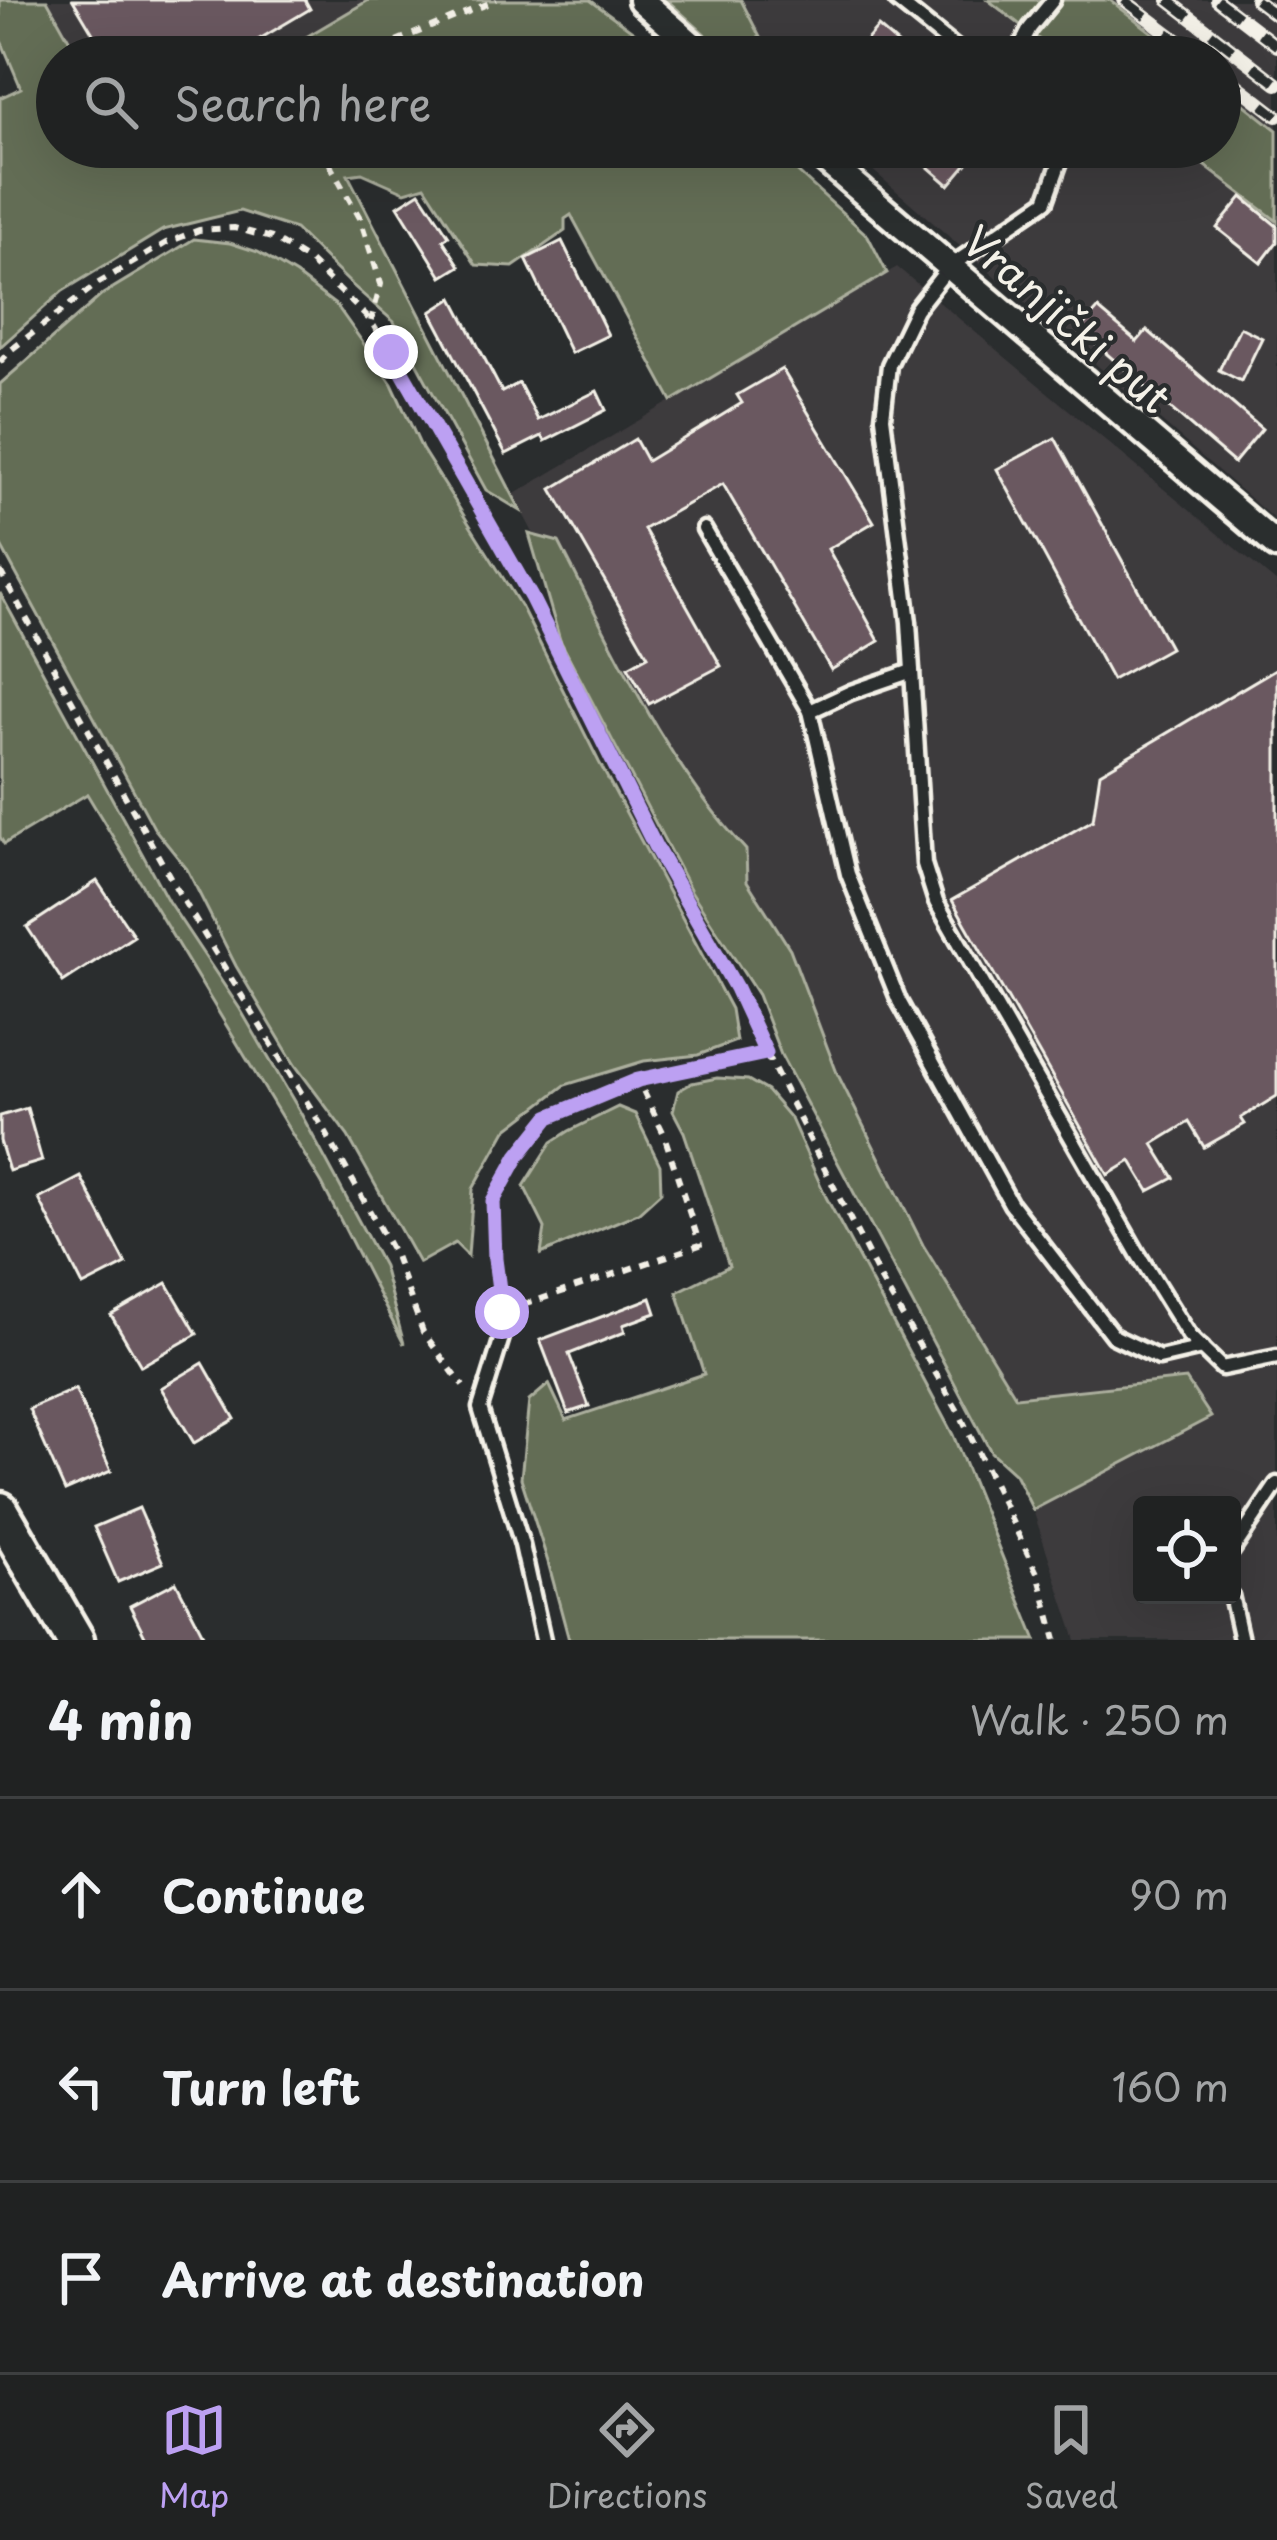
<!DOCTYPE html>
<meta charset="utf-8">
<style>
body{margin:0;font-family:"Playpen Sans",sans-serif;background:#282a2a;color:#f1f3f6}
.controls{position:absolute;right:36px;bottom:36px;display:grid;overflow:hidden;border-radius:12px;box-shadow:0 12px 48px #0002}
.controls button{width:108px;height:108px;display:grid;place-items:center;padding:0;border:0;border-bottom:3px solid #3d3f40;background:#202222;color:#f1f3f6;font:60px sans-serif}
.stop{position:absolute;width:36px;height:36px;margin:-27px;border:9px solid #bca0f2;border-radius:50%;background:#fff}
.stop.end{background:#bca0f2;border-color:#fff;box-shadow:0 3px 12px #0008}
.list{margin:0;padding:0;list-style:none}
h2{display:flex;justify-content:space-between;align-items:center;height:156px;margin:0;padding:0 48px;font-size:51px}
h2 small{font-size:39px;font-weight:400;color:#a2a4a5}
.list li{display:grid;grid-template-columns:78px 1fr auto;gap:36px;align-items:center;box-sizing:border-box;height:192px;padding:0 48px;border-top:3px solid #3d3f40}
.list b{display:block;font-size:45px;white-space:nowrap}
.list em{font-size:39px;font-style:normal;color:#a2a4a5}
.icon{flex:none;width:66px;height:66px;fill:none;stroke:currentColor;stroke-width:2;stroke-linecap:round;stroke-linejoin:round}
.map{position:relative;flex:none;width:1277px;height:1640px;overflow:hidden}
.search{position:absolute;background:#202222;box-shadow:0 12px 48px #0002;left:36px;right:36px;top:36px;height:132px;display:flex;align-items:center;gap:30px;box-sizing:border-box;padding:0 42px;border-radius:66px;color:#a2a4a5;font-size:45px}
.sheet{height:732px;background:#202222}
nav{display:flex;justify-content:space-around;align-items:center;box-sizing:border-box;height:168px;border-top:3px solid #3d3f40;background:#202222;font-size:33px;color:#a2a4a5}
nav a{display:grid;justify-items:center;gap:6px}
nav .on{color:#bca0f2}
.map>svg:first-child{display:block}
.built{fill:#3d3a3d;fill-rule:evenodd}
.green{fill:#636d54;stroke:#acaf9e;stroke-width:3}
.building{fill:#6a5860;stroke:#f4f1e8;stroke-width:3}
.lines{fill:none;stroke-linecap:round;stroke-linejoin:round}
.service-casing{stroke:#f4f1e8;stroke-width:21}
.minor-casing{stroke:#f4f1e8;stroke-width:33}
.secondary-casing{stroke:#f4f1e8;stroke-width:45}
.path{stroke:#f4f1e8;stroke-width:6;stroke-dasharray:9 9;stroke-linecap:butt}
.service{stroke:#2a2d2e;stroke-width:12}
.minor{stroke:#2a2d2e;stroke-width:24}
.secondary{stroke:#2a2d2e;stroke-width:36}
.rail-casing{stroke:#f4f1e8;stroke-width:14}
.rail{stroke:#2a2d2e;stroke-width:9;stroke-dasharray:27;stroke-linecap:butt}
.route{stroke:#bca0f2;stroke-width:15}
.labels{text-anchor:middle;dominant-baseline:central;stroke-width:9;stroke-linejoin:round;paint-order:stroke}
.street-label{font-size:42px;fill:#f4f1e8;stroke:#2a2d2e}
</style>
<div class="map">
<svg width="1277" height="1640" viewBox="0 0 1277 1640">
<rect width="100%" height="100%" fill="#2a2d2e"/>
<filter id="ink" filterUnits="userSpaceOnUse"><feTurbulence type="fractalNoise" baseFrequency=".00833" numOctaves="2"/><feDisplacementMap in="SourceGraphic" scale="24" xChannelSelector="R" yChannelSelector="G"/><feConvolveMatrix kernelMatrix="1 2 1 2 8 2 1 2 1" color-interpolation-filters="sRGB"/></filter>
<g filter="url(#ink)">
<g class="built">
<polygon points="47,0 369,0 272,57 79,57"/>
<polygon points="741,0 988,0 1062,57 770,57"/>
<polygon points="1110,0 1277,0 1277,130 1220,85 1220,57 1184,57"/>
<polygon points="846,147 1180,147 1277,221 1277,522"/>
<path d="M897 267 1277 583V1640H1076L1033 1510 1015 1474 696 839 513 495ZM1142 1505H1232V1595H1142Z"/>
</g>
<g class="green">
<polygon points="0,0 47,0 79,57 57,57 57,147 770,147 868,236 887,273 672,401 571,215 565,219 565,231 513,267 476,265 425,186 405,192 362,173 348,175 521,511 486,490 394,322 351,284 295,229 240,211 163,230 63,291 0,347 0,98 21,88 0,38"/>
<polygon points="369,0 590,0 668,57 272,57"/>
<polygon points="667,0 741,0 770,57 738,57 716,44"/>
<polygon points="988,0 1110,0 1184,57 1062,57"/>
<polygon points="1220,85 1277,130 1277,221 1180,147 1220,147"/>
<polygon points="194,239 230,243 258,252 296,275 337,306 392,384 422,449 522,608 599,762 731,1009 736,1041 698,1055 644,1061 565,1085 506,1130 473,1189 468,1256 455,1243 419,1263 348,1136 295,1065 236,966 187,869 154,828 0,544 0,384 103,294"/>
<path d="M529 534 559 542C614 648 664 761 746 850L747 881 790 949 837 1073 923 1245 1016 1397 1186 1379 1211 1417 1033 1510 1015 1474 991 1452 781 1055 758 995 691 891 560 640Z"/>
<polygon points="0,593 168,901 240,1009 299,1110 383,1266 404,1344 322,1184 87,794 4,844 0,837"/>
<polygon points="717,1078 748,1080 767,1091 791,1119 826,1197 953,1435 1036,1640 569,1640 548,1562 521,1478 529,1401 549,1384 566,1420 704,1374 677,1292 729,1266 684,1132 673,1111 678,1091 692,1083"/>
<polygon points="618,1107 635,1114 660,1165 661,1192 638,1213 541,1254 545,1228 524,1186 552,1142 569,1131"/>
</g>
<g class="building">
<polygon points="73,0 305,0 310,9 229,57 107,57"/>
<polygon points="878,27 913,57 852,57"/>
<polygon points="905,147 981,147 949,185"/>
<polygon points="420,192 449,236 443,240 460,266 442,277 398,206"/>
<polygon points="1242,197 1277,226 1277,242 1261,263 1217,228"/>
<polygon points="562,241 608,335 571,353 526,259"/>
<polygon points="453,298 502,392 519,383 538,420 597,391 606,410 545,441 542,436 506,454 431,312"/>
<polygon points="1098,309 1137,342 1147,330 1262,429 1234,463 1079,330"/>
<polygon points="1240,327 1262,338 1241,381 1219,370"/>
<polygon points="782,369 874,522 828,549 879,641 831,670 723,484 644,529 721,666 649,704 628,667 648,656 552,489 635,439 647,461 742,403 737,395"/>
<polygon points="1055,438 1170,648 1112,680 997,469"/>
<polygon points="1277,668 1277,1096 1241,1118 1245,1124 1204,1147 1189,1122 1153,1144 1174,1178 1149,1191 1131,1161 1108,1175 952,900 1093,820 1100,773"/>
<polygon points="97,881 134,936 63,982 27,927"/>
<polygon points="27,1108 42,1161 9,1171 0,1141 0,1116"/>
<polygon points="81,1177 126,1264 83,1286 39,1199"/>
<polygon points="167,1283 197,1334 141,1366 111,1315"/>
<polygon points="651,1298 656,1313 623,1325 625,1332 569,1354 589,1406 568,1413 540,1340"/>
<polygon points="203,1363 235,1419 194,1443 161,1388"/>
<polygon points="75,1389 111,1471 65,1491 29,1409"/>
<polygon points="139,1508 163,1563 118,1582 94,1527"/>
<polygon points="176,1582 206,1640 147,1640 130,1606"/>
</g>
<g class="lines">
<defs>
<g id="service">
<polyline points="896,0 967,57"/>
<polyline points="1015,57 1030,28 1053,0"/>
<polyline points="1054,147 1061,159 1046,201 949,267 916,309 889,365 883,417 909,622 924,864 936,902 1138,1254 1189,1336 1222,1368 1277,1357"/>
<polyline points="704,529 810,711"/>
<polyline points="912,671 851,692 810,711 848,874 899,1001 1011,1204 1113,1336 1159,1358 1202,1348"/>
<polyline points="502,1312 504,1331 480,1408 522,1545 543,1640"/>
<polyline points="1232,1551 1277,1484"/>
<polyline points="1231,1595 1241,1640"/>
</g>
<g id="minor">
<polyline points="641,0 706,57"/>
<polyline points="810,147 1277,546"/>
</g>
<polyline id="secondary" points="0,1511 75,1640"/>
</defs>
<use href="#service" class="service-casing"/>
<use href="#minor" class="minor-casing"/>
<use href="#secondary" class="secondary-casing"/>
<g class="path">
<polyline points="364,57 379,48 497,0"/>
<polyline points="323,147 332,169 360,218 381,284 371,321"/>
<polyline points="0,362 12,349 97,284 166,243 199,230 234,228 272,238 309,261 371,321 531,597 656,849 736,988 766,1053 881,1280 959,1413 1039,1577 1056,1640"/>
<polyline points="0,571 180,895 326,1133 395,1256 423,1332 463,1386"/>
<polyline points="499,1292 495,1259 493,1201 518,1156 549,1117 638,1080 765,1053"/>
<polyline points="523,1305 700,1245 663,1132 638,1080"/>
</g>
<use href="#service" class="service"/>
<use href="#minor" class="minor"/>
<use href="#secondary" class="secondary"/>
<defs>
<g id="rail">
<polyline points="1124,0 1200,57"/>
<polyline points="1168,0 1277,84"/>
<polyline points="1217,0 1277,46"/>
<polyline points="1256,0 1277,16"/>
<polyline points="1220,72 1277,116"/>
</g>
</defs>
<use href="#rail" class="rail-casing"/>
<use href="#rail" class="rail"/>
</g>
</g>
<g class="lines" filter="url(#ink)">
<polyline class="route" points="391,352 531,597 656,848 736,988 766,1053 638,1080 549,1117 518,1156 493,1201 495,1259 502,1312"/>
</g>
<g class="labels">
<g class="street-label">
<text transform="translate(1068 318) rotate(41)">Vranjički put</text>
</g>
</g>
</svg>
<div class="controls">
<button><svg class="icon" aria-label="locate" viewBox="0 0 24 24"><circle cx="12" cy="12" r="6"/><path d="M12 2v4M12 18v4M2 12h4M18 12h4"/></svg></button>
</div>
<div class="stop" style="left:502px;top:1312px"></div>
<div class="stop end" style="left:391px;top:352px"></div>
<div class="search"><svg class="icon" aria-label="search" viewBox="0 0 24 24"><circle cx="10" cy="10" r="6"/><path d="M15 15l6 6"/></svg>Search here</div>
</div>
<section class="sheet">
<h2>4 min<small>Walk · 250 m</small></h2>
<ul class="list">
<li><svg class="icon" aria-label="ahead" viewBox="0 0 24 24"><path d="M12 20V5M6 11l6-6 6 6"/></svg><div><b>Continue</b></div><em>90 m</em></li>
<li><svg class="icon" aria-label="left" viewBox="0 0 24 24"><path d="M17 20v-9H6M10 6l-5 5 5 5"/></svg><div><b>Turn left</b></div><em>160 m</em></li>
<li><svg class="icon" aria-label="arrive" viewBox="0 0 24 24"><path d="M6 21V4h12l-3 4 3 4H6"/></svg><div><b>Arrive at destination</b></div></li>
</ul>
</section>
<nav>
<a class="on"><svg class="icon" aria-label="map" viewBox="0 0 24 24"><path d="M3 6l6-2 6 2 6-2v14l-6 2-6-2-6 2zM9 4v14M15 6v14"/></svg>Map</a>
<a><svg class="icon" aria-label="directions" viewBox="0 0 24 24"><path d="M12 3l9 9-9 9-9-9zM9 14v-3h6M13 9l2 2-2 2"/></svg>Directions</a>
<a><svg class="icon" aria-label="saved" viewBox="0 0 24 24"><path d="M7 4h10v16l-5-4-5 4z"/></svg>Saved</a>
</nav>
